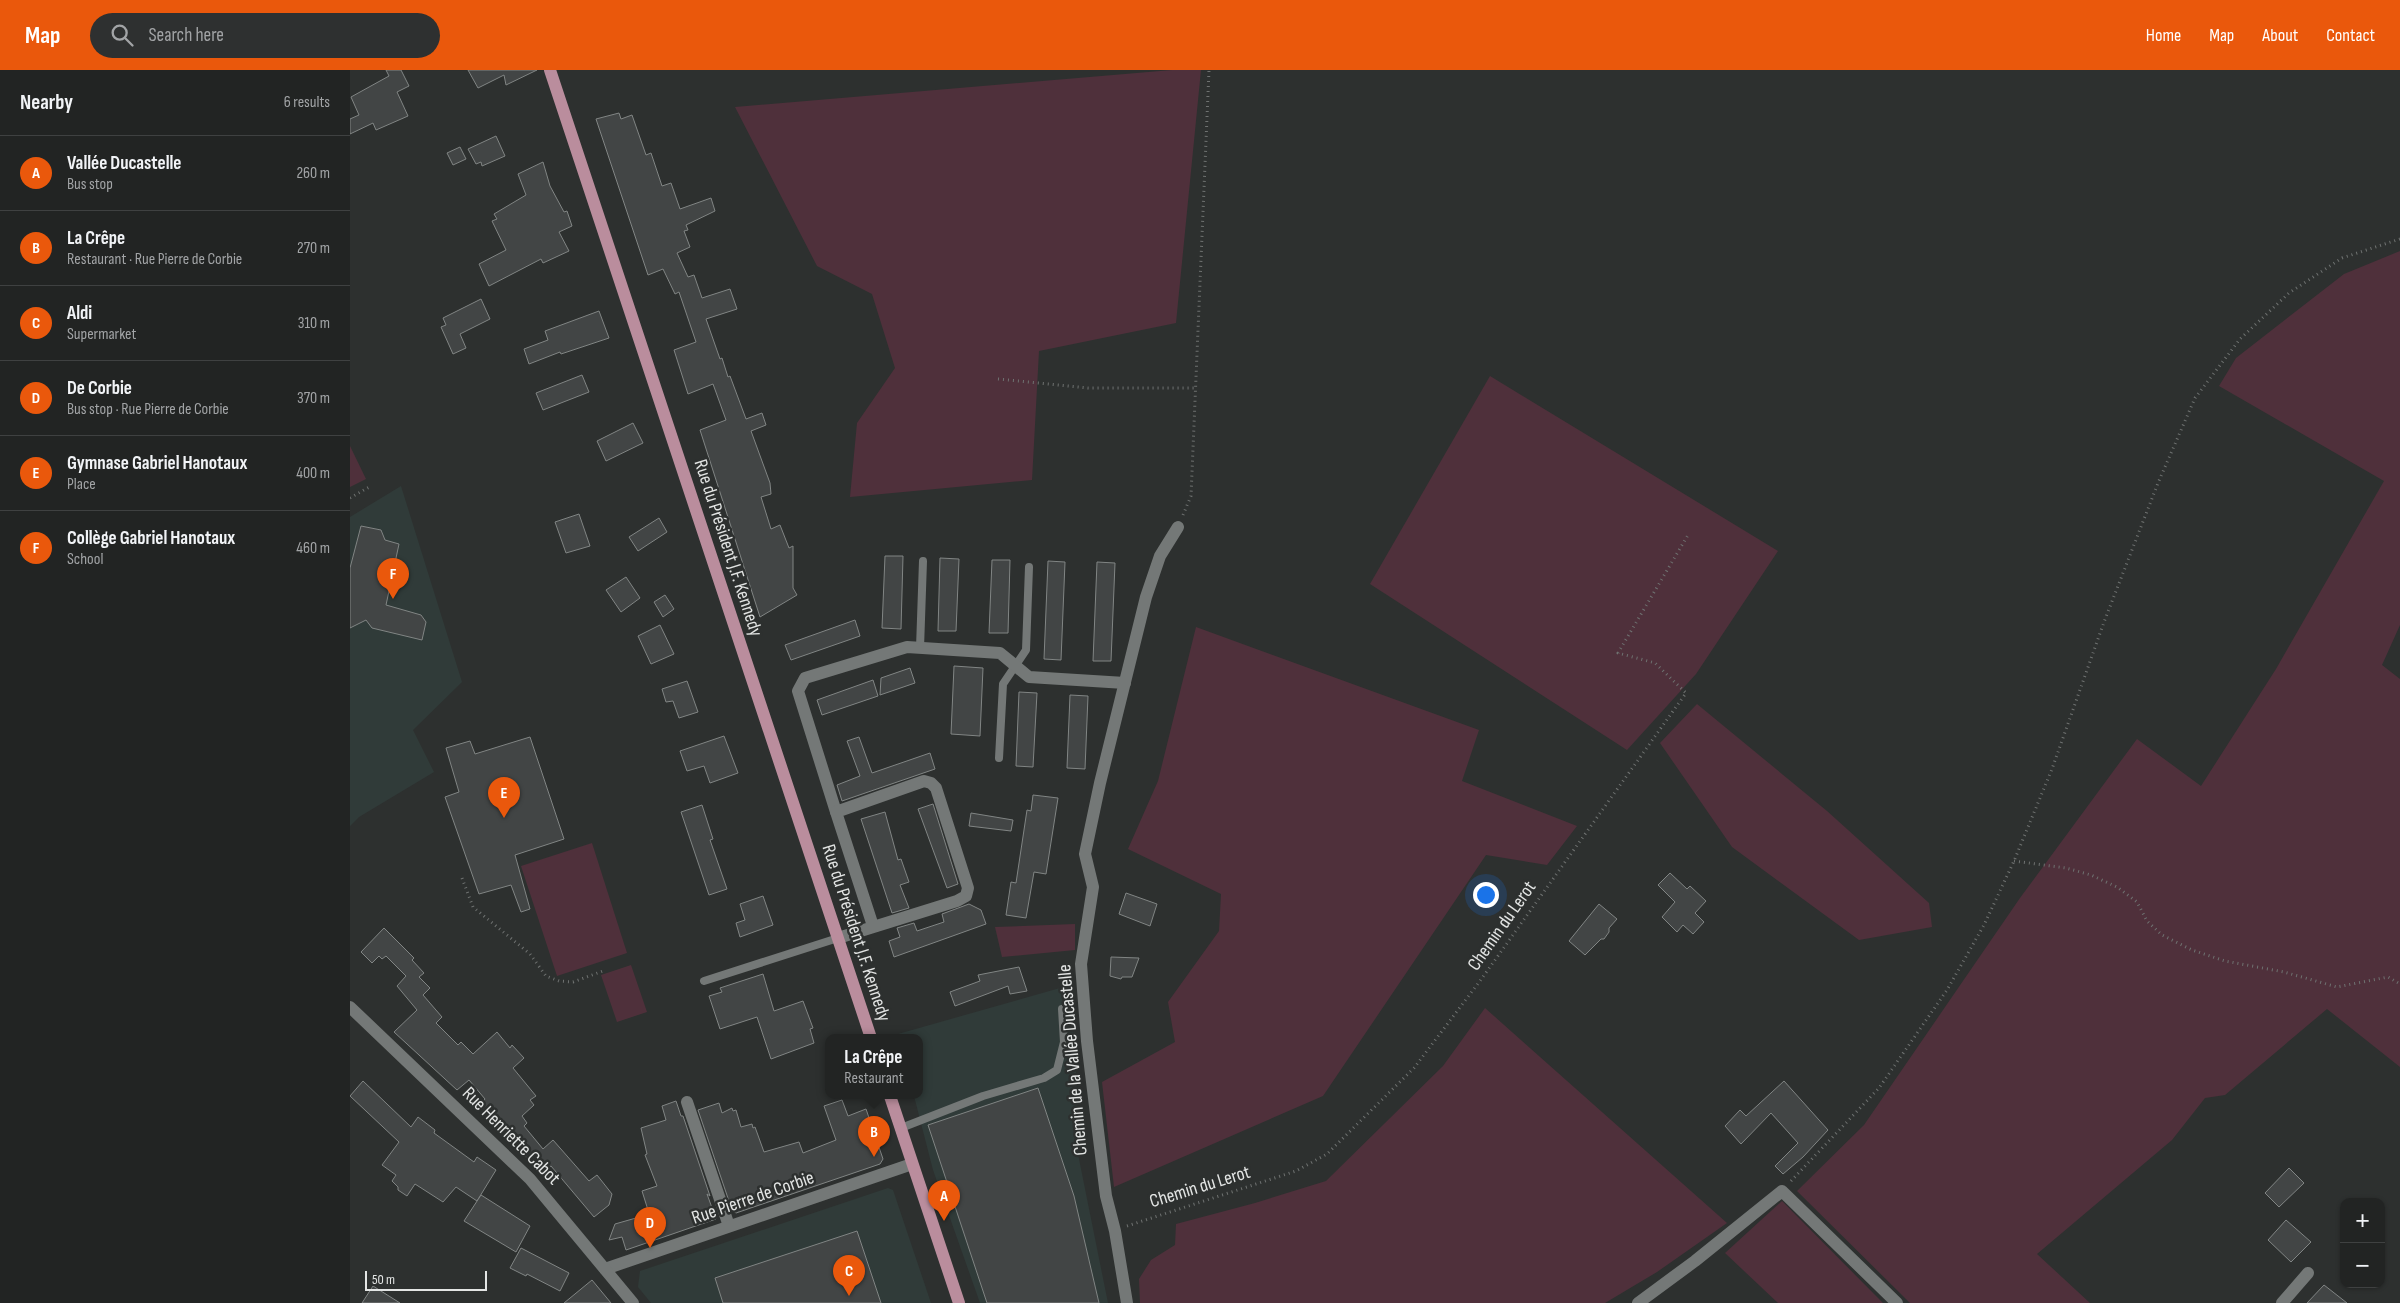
<!DOCTYPE html>
<meta charset="utf-8">
<style>
body{margin:0;font-family:"Sofia Sans Condensed",sans-serif;background:#2e3030;color:#f1f3f6}
.controls{position:absolute;right:15px;bottom:15px;display:grid;overflow:hidden;border-radius:10px;box-shadow:0 1px 4px #0004}
.controls button{width:45px;height:45px;display:grid;place-items:center;padding:0;border:0;border-bottom:1px solid #3f4141;background:#222423;color:#f1f3f6;font:25px sans-serif}
.scale{position:absolute;left:15px;bottom:12px;width:122px;box-sizing:border-box;padding-left:5px;border:2px solid #e3e5e4;border-top:0;font-size:14px;line-height:18px;white-space:nowrap;color:#e3e5e4;-webkit-text-stroke:4px #2d302f;paint-order:stroke}
.you{position:absolute;left:1135px;top:824px;width:18px;height:18px;margin:-12px;border:4px solid #fff;border-radius:50%;background:#1a73e8;box-shadow:0 0 0 8px #1a73e833}
.badge{display:grid;place-items:center;width:32px;height:32px;border-radius:50%;background:#ea580c;color:#fff;font-size:16px;font-weight:700}
.pin{position:absolute;translate:-50% -41px;filter:drop-shadow(0 1px 2px #0008)}
.pin::after{content:'';position:absolute;top:26px;width:18px;height:15px;background:inherit;clip-path:polygon(0 0,100% 0,50% 100%)}
.popup{position:absolute;left:475px;top:964px;width:98px;height:65px;box-sizing:border-box;display:grid;place-content:center;border-radius:10px;background:#222423;filter:drop-shadow(0 1px 4px #0005);font-size:16px;white-space:nowrap;color:#a2a4a6}
.popup b{font-size:19px;color:#f1f3f6}
.popup::after{content:'';position:absolute;left:50%;top:100%;margin-left:-10px;border:10px solid transparent;border-top-color:#222423}
.list{margin:0;padding:0;list-style:none}
h2{display:flex;justify-content:space-between;align-items:center;height:65px;margin:0;padding:0 20px;font-size:21px}
h2 small{font-size:16px;font-weight:400;color:#a2a4a6}
.list li{display:grid;grid-template-columns:32px 1fr auto;gap:15px;align-items:center;box-sizing:border-box;height:75px;padding:0 20px;border-top:1px solid #3f4141}
.list b{display:block;font-size:19px;white-space:nowrap}
.list p{margin:0;font-size:16px;white-space:nowrap;color:#a2a4a6}
.list em{font-size:16px;font-style:normal;color:#a2a4a6}
.icon{flex:none;width:28px;height:28px;fill:none;stroke:currentColor;stroke-width:2;stroke-linecap:round;stroke-linejoin:round}
.map{position:relative;flex:none;width:2050px;height:1233px;overflow:hidden}
header{display:flex;align-items:center;gap:30px;box-sizing:border-box;height:70px;padding:0 25px;background:#ea580c;color:#fff}
header strong{font-size:24px}
nav{display:flex;gap:28px;margin-inline-start:auto;font-size:18px}
.search{width:350px;height:45px;background:#2e3030;display:flex;align-items:center;gap:12px;box-sizing:border-box;padding:0 18px;border-radius:28px;color:#a2a4a6;font-size:19px}
main{display:flex}
aside{flex:1;background:#222423}
.map>svg:first-child{display:block}
.built{fill:#303b39}
.green{fill:#4f303b}
.building{fill:#424545;stroke:#818584}
.lines{fill:none;stroke-linecap:round;stroke-linejoin:round}
.path{stroke:#6f7271;stroke-width:3;stroke-dasharray:1 4;stroke-linecap:butt}
.service{stroke:#747877;stroke-width:8}
.minor{stroke:#747877;stroke-width:12}
.tertiary{stroke:#747877;stroke-width:12}
.primary{stroke:#ba8d9d;stroke-width:12}
.labels{text-anchor:middle;dominant-baseline:central;stroke-width:5;stroke-linejoin:round;paint-order:stroke}
.street-label{font-size:19px;fill:#e3e5e4;stroke:#2d302f}
</style>
<header>
<strong>Map</strong>
<div class="search"><svg class="icon" aria-label="search" viewBox="0 0 24 24"><circle cx="10" cy="10" r="6"/><path d="M15 15l6 6"/></svg>Search here</div>
<nav><a>Home</a><a>Map</a><a>About</a><a>Contact</a></nav>
</header>
<main>
<aside>
<h2>Nearby<small>6 results</small></h2>
<ul class="list">
<li><span class="badge">A</span><div><b>Vallée Ducastelle</b><p>Bus stop</p></div><em>260 m</em></li>
<li><span class="badge">B</span><div><b>La Crêpe</b><p>Restaurant · Rue Pierre de Corbie</p></div><em>270 m</em></li>
<li><span class="badge">C</span><div><b>Aldi</b><p>Supermarket</p></div><em>310 m</em></li>
<li><span class="badge">D</span><div><b>De Corbie</b><p>Bus stop · Rue Pierre de Corbie</p></div><em>370 m</em></li>
<li><span class="badge">E</span><div><b>Gymnase Gabriel Hanotaux</b><p>Place</p></div><em>400 m</em></li>
<li><span class="badge">F</span><div><b>Collège Gabriel Hanotaux</b><p>School</p></div><em>460 m</em></li>
</ul>
</aside>
<div class="map">
<svg width="2050" height="1233" viewBox="0 0 2050 1233">
<rect width="100%" height="100%" fill="#2d302f"/>
<g class="built">
<polygon points="51,416 112,612 63,660 84,702 9,747 0,756 0,447"/>
<polygon points="724,914 728,1084 758,1233 630,1233 583,1100 564,1026 569,1026 569,968 549,968 548,964"/>
<polygon points="538,1118 543,1120 581,1233 301,1233 288,1217 290,1201"/>
</g>
<g class="green">
<polygon points="822,0 851,0 826,253 689,281 682,410 500,427 507,353 545,298 522,224 467,196 385,37"/>
<polygon points="2050,181 2050,555 2032,595 2050,609 2050,997 1977,939 1875,1025 1855,1028 1822,1070 1687,1184 1740,1233 1560,1233 1447,1121 1514,1055 1670,828 1787,669 1851,716 1926,599 2034,411 1869,316 1886,288 1994,204"/>
<polygon points="1140,306 1428,481 1346,604 1277,680 1020,514"/>
<polygon points="0,376 16,409 0,417"/>
<polygon points="846,557 1129,660 1112,711 1227,756 1197,795 1136,785 973,1026 764,1117 752,1012 825,972 818,932 869,861 871,824 778,779 808,711"/>
<polygon points="1347,634 1477,741 1579,833 1582,857 1509,870 1382,777 1310,673"/>
<polygon points="242,773 277,883 207,906 171,796"/>
<polygon points="725,854 725,880 652,887 645,857"/>
<polygon points="281,895 297,942 267,952 251,905"/>
<polygon points="1135,938 1377,1153 1307,1202 1255,1233 790,1233 789,1209 801,1190 825,1175 826,1154 905,1133 976,1111 1093,996"/>
<polygon points="1432,1131 1533,1233 1428,1233 1375,1183"/>
</g>
<g class="building">
<polygon points="36,0 51,0 59,16 47,22 58,46 26,60 23,53 0,64 0,49 9,45 1,27 39,6"/>
<polygon points="118,0 187,0 156,15 154,5 128,18"/>
<polygon points="269,43 271,49 282,45 296,85 301,83 312,116 321,113 330,139 361,128 365,141 336,155 338,160 334,161 340,177 327,183 338,207 344,205 352,228 380,219 387,239 356,249 370,289 372,288 378,307 380,306 396,349 412,343 416,355 401,361 420,413 421,424 411,427 421,459 430,455 439,478 443,476 443,518 447,525 410,547 350,360 376,350 363,314 338,324 324,280 346,272 329,222 325,224 313,199 298,205 246,49"/>
<polygon points="146,66 155,86 132,96 131,92 126,94 118,79"/>
<polygon points="110,77 116,89 103,95 97,83"/>
<polygon points="193,92 200,116 214,142 217,141 222,156 209,162 219,181 193,193 191,189 139,216 129,194 156,180 142,151 147,149 144,144 176,125 168,104"/>
<polygon points="131,229 140,249 110,264 116,278 103,284 91,257 96,255 93,248"/>
<polygon points="249,241 259,268 211,284 210,282 179,294 174,279 198,270 195,261"/>
<polygon points="232,305 239,322 193,340 186,323"/>
<polygon points="283,353 293,373 256,391 247,371"/>
<polygon points="229,444 240,476 216,483 205,452"/>
<polygon points="309,448 317,462 288,481 279,467"/>
<polygon points="11,456 31,460 35,470 49,474 36,535 71,545 76,552 72,570 22,558 16,550 0,558 0,498"/>
<polygon points="535,486 553,486 551,559 532,558"/>
<polygon points="590,488 609,489 606,561 588,561"/>
<polygon points="642,490 660,490 658,563 639,563"/>
<polygon points="698,491 715,492 711,590 694,589"/>
<polygon points="747,492 765,493 761,591 743,591"/>
<polygon points="276,507 290,528 271,542 256,520"/>
<polygon points="315,525 324,539 313,547 304,532"/>
<polygon points="505,550 510,566 441,590 435,575"/>
<polygon points="310,555 324,584 301,594 288,566"/>
<polygon points="604,596 633,598 630,666 601,664"/>
<polygon points="560,598 565,613 530,625 531,608"/>
<polygon points="523,610 528,626 472,645 467,630"/>
<polygon points="337,611 348,642 329,648 323,631 316,632 312,619"/>
<polygon points="669,622 687,623 683,697 666,696"/>
<polygon points="720,625 738,626 735,699 717,698"/>
<polygon points="374,666 388,703 360,713 354,696 337,701 330,681"/>
<polygon points="180,667 214,769 165,785 180,839 171,842 161,815 129,824 95,727 109,722 96,678 120,671 125,684"/>
<polygon points="509,667 522,703 580,683 585,699 492,731 487,715 510,706 497,671"/>
<polygon points="683,725 708,728 696,804 684,802 676,848 656,845 661,812 666,813 677,740 681,741"/>
<polygon points="583,734 608,814 597,818 568,739"/>
<polygon points="352,735 363,769 360,770 377,819 359,825 331,742"/>
<polygon points="535,742 548,790 551,789 559,812 550,815 559,838 542,843 511,749"/>
<polygon points="621,743 663,750 661,761 619,756"/>
<polygon points="1320,803 1337,819 1340,816 1356,831 1345,843 1354,852 1343,864 1333,855 1327,862 1312,847 1325,832 1308,815"/>
<polygon points="776,823 807,834 800,856 769,844"/>
<polygon points="413,826 423,855 390,867 386,853 395,850 390,834"/>
<polygon points="619,834 631,840 636,854 544,887 539,871 550,867 547,858 564,853 567,861 594,852 592,844"/>
<polygon points="1249,834 1267,849 1259,858 1259,862 1254,869 1251,869 1235,885 1219,871"/>
<polygon points="34,858 64,888 62,890 74,903 69,907 80,918 73,925 92,947 86,953 108,975 111,972 123,984 147,962 160,978 162,975 174,988 163,998 186,1026 180,1030 184,1035 172,1046 177,1053 174,1056 193,1079 203,1070 239,1111 247,1105 262,1124 259,1135 244,1147 201,1096 191,1104 130,1035 135,1029 119,1010 107,1020 44,962 67,940 47,916 56,906 36,886 32,889 29,886 22,893 11,882"/>
<polygon points="761,887 789,888 782,907 772,907 771,909 760,906"/>
<polygon points="669,897 677,921 660,924 658,916 605,936 600,922 630,911 628,905"/>
<polygon points="413,904 424,941 453,931 463,958 460,959 464,973 421,989 407,947 370,959 359,926 372,922 370,918"/>
<polygon points="13,1011 61,1057 68,1047 85,1060 84,1063 124,1092 127,1087 146,1100 127,1131 106,1117 93,1132 65,1114 57,1126 48,1120 48,1117 42,1111 46,1105 32,1095 49,1072 0,1026"/>
<polygon points="1434,1011 1478,1060 1453,1087 1433,1104 1425,1096 1448,1073 1421,1043 1391,1074 1375,1056 1390,1040 1396,1046"/>
<polygon points="688,1018 724,1126 749,1233 637,1233 578,1055"/>
<polygon points="492,1030 498,1046 516,1039 533,1089 530,1094 386,1143 382,1140 348,1040 369,1033 372,1043 382,1038 383,1041 386,1040 391,1057 402,1054 403,1058 405,1057 414,1082 449,1072 453,1083 486,1070 474,1036"/>
<polygon points="326,1031 331,1046 333,1046 360,1126 357,1124 366,1149 276,1180 272,1167 259,1170 265,1154 293,1146 292,1143 298,1140 292,1121 307,1116 295,1085 297,1084 291,1058 316,1050 312,1036"/>
<polygon points="1939,1098 1954,1113 1929,1137 1915,1123"/>
<polygon points="131,1125 180,1156 166,1182 114,1151"/>
<polygon points="1936,1150 1961,1172 1941,1192 1918,1170"/>
<polygon points="507,1161 531,1233 373,1233 365,1208"/>
<polygon points="171,1178 219,1203 210,1221 177,1204 176,1206 160,1198"/>
<polygon points="242,1210 261,1233 214,1233"/>
<polygon points="1974,1215 1997,1233 1957,1233"/>
<polygon points="23,1216 50,1233 12,1233"/>
</g>
<g class="lines">
<g class="path">
<polyline points="648,309 738,318 845,318"/>
<polyline points="0,428 21,416"/>
<polyline points="833,445 841,426 859,0"/>
<polyline points="1664,791 1716,798 1741,805 1767,817 1787,832 1797,851 1812,865 1842,880 1875,891 1934,902 1987,917 2038,907 2050,914"/>
<polyline points="112,808 123,837 180,884 196,906 209,911 223,912 253,901"/>
<polyline points="1441,1111 1529,1018 1597,920 1634,855 1664,791 1702,699 1754,552 1808,413 1845,328 1890,269 1939,223 1992,188 2050,169"/>
<polyline points="777,1156 946,1101 977,1084 1064,998 1130,911 1336,623 1305,593 1268,583 1338,465"/>
</g>
<g class="service">
<polyline points="570,578 573,491"/>
<polyline points="649,688 653,614 676,580 679,497"/>
<polyline points="354,911 488,868"/>
<polyline points="551,1058 633,1026 694,1008 707,1000 714,972 712,939"/>
</g>
<g class="minor">
<polyline points="486,742 448,621 455,608 557,577 650,583 679,607 775,613"/>
<polyline points="488,868 607,831 616,826 618,818 586,718 581,713 574,711 486,742 523,856"/>
<polyline points="337,1032 379,1156"/>
<polyline points="255,1199 562,1094"/>
<polyline points="777,1233 765,1161 756,1126 737,971 731,894 743,817 735,784 750,713 796,527 810,486 828,457"/>
<polyline points="1288,1233 1345,1191 1432,1121 1547,1233"/>
<polyline points="1932,1233 1958,1203"/>
</g>
<polyline class="tertiary" points="0,937 180,1109 283,1233"/>
<g class="primary">
<polyline points="200,0 521,968"/>
<polyline points="540,1026 609,1233"/>
</g>
</g>
<g class="labels">
<g class="street-label">
<text transform="translate(378 478) rotate(72)">Rue du Président J.F. Kennedy</text>
<text transform="translate(1152 856) rotate(-55)">Chemin du Lerot</text>
<text transform="translate(506 863) rotate(72)">Rue du Président J.F. Kennedy</text>
<text transform="translate(723 990) rotate(-95)">Chemin de la Vallée Ducastelle</text>
<text transform="translate(161 1066) rotate(45)">Rue Henriette Cabot</text>
<text transform="translate(850 1117) rotate(-17)">Chemin du Lerot</text>
<text transform="translate(403 1128) rotate(-19)">Rue Pierre de Corbie</text>
</g>
</g>
</svg>
<div class="controls">
<button>+</button>
<button>−</button>
</div>
<div class="scale">50 m</div>
<div class="you"></div>
<div class="pin badge" style="left:594px;top:1151px">A</div>
<div class="pin badge" style="left:524px;top:1087px">B</div>
<div class="popup"><b>La Crêpe</b>Restaurant</div>
<div class="pin badge" style="left:499px;top:1226px">C</div>
<div class="pin badge" style="left:300px;top:1178px">D</div>
<div class="pin badge" style="left:154px;top:748px">E</div>
<div class="pin badge" style="left:43px;top:529px">F</div>
</div>
</main>
